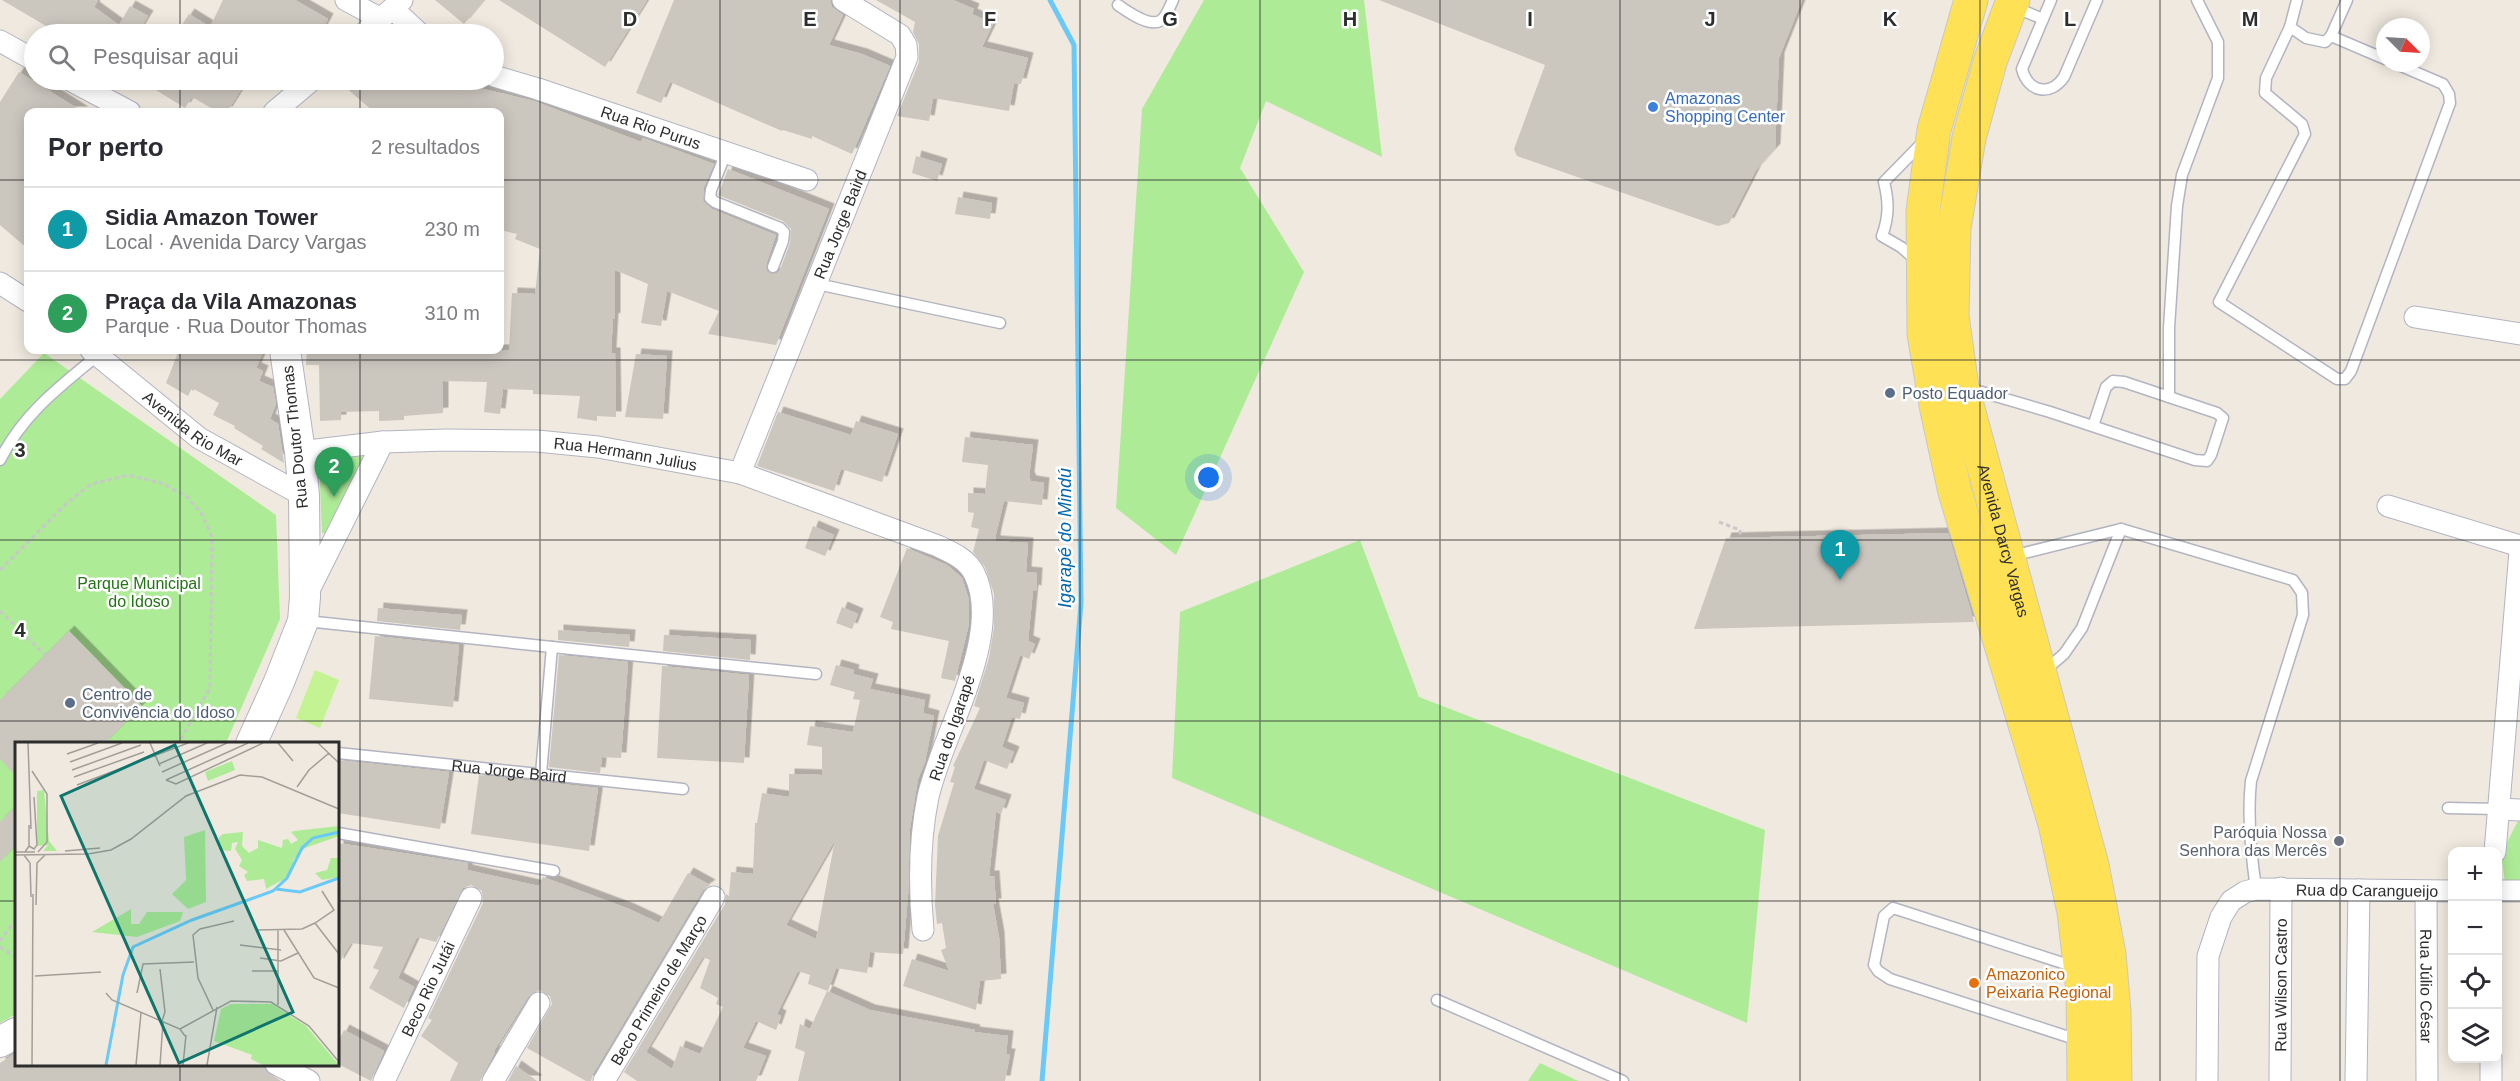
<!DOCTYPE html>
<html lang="pt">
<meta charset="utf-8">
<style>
body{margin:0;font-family:Helvetica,sans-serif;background:#f7f7f7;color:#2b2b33}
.controls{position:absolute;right:18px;bottom:18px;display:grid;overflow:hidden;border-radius:12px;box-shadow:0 3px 15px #0003}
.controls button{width:54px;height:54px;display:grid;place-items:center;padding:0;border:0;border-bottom:2px solid #e1e1e2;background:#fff;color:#2b2b33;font:30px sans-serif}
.compass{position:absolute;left:2376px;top:18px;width:54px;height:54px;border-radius:50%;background:#fff;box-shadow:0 3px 15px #0003;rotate:114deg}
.you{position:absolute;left:1209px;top:478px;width:21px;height:21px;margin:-15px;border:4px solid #fff;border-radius:50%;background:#1a73e8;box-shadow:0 0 0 9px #1a73e833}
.badge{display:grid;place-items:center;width:39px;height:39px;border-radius:50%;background:#7c3aed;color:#fff;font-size:20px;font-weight:700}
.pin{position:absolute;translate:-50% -50px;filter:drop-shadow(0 2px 3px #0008)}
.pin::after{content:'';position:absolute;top:32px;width:21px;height:18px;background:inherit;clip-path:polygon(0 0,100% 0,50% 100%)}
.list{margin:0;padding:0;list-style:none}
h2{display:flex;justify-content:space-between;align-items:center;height:78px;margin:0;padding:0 24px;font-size:26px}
h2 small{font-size:20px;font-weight:400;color:#7c7c81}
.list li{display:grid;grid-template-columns:39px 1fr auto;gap:18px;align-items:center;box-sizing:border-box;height:84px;padding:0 24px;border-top:2px solid #e1e1e2}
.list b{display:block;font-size:22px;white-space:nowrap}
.list p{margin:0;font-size:20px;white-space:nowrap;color:#7c7c81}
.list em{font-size:20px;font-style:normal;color:#7c7c81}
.icon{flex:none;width:33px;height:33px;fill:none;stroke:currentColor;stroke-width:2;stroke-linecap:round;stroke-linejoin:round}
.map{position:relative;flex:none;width:2520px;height:1081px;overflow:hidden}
.search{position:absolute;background:#fff;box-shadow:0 3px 15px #0003;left:24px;top:24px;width:480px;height:66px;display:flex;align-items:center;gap:15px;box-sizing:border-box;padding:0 21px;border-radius:33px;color:#7c7c81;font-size:22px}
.panel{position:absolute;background:#fff;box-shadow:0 3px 15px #0003;left:24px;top:108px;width:480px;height:246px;border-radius:12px}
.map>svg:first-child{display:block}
.green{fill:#aeeb97}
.pitch{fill:#c3f392}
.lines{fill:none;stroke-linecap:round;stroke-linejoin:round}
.stream{stroke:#69cafa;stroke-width:5}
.building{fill:#cbc6be;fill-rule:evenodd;filter:url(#shadow)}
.lane-casing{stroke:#b3b4c2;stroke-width:13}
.street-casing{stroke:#b3b4c2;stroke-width:23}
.secondary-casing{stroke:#b3b4c2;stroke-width:32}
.primary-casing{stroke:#c8c8c8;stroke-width:35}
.path{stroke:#c8c8c8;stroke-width:3;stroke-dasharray:4.5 3;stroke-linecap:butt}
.lane{stroke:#fff;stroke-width:10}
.street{stroke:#fff;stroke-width:21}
.secondary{stroke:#fff;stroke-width:30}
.primary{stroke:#fee155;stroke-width:33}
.grid{fill:none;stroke:#2d2d2d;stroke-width:1.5;stroke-opacity:0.55}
.shop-dot{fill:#3f7fe0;stroke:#fff;stroke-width:2}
.service-dot{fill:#5c6f8a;stroke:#fff;stroke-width:2}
.worship-dot{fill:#6b7280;stroke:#fff;stroke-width:2}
.food-dot{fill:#e8710a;stroke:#fff;stroke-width:2}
.labels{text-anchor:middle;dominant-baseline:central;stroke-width:5;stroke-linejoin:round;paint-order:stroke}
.shop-label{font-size:16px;fill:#366cbe;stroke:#fff;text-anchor:start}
.street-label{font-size:16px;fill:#2d2d2d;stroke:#fff}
.service-label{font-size:16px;fill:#4e5e75;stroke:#fff;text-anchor:start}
.park-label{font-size:16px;fill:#227414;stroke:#fff}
.worship-label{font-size:16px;fill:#5b616d;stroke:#fff;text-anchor:end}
.food-label{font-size:16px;fill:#c56008;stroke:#fff;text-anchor:start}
.water-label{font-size:18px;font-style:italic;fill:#0067ae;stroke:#fff}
.inset-river{fill:none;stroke:#69cafa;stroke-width:3}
.inset-road{fill:none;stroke:#a29e98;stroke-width:1.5}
.view{fill:#0f766e;fill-opacity:0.15;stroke:#0f766e;stroke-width:3}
.inset-edge{fill:none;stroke:#2d2d2d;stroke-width:3}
.grid-label{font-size:20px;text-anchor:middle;font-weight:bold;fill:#2d2d2d;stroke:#fff;stroke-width:5;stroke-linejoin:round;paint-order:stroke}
</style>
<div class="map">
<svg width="2520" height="1081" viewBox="0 0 2520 1081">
<defs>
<filter id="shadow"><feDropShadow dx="5.5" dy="-5.5" stdDeviation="0" flood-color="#0004"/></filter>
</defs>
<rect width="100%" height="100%" fill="#f0e9df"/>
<g class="green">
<polygon points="1204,0 1364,0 1382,157 1266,101 1240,168 1304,272 1176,555 1116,508 1142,109"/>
<polygon points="44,353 276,515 280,619 226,743 16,744 16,1014 0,1023 0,399"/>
<polygon points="366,456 332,533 322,533 319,461"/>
<polygon points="1360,540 1419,697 1765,830 1747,1023 1172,778 1180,612"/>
<polygon points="2520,817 2520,882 2505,882 2501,854"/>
<polygon points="1540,1063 1576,1080 1579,1081 1528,1081"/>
</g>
<polygon class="pitch" points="315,670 339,680 320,728 296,718"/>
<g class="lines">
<polyline class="stream" points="1042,1081 1081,603 1074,45 1050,0"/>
</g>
<g class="building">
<polygon points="2,0 98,0 94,7 119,25 130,6 148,16 137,34 54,34 45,29 46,26"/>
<polygon points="223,0 295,0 328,19 320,34 176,34 189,14 210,27"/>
<polygon points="435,0 484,0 464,24"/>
<polygon points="499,0 647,0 605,67"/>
<polygon points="674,0 830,0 832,7 843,15 829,45 862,54 890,66 852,154 812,136 812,139 783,130 782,131 670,82 661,103 636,93"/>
<polygon points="876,0 953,0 974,9 972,14 993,24 982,47 1028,58 1021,84 1014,83 1009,111 933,98 929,121 897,116 919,62 919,44 913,32 915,22"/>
<polygon points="1379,0 1802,0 1779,58 1775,149 1756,170 1729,223 1718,226 1517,156 1514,149 1545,65"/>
<polygon points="19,72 83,112 28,112 28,249 0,225 0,102"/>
<polygon points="140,80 247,80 227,112 218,112 192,97 185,108"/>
<polygon points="337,80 445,80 534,101 641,142 643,138 714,164 704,187 703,201 712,209 776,235 766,265 767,271 771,274 777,273 780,270 790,243 791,229 783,221 718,195 728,169 829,209 776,345 708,334 719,311 667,291 661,326 641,323 648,284 615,270 615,319 613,318 611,353 615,353 616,417 597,416 597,421 577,418 580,396 533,394 533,390 503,389 500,414 484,412 487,382 443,381 443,413 404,416 404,420 379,421 379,411 341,412 341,420 320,421 319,365 306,365 307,350 509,350 512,293 535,294 540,249 515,239 517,234 500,230 500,112 374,112"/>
<polygon points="916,156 942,164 937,181 912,173"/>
<polygon points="958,197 992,203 990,219 955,214"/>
<polygon points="179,350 221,350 234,355 236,350 264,350 256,368 263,371 259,381 273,387 276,404 270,419 278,424 284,463 261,449 263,446 234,428 235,426 213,415 219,403 192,388 188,396 166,383"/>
<polygon points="636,354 667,356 663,419 625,417"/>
<polygon points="778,412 851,435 856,421 898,434 882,482 841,469 834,491 757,466"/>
<polygon points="965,437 1033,445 1029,477 1031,481 1044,483 1042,505 1004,501 996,534 995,541 1028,543 1026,572 1037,573 1036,591 1033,590 1028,641 1035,644 1029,659 1020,655 1006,698 1024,703 1020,719 1012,717 1002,747 1014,752 1007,769 984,760 974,789 1006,800 1001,814 996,812 989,876 994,876 996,904 993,904 999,937 1001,979 980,981 976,1010 903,986 912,959 949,971 941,950 946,948 942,923 937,924 935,905 938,836 954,783 950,782 955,767 953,766 980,708 974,706 989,658 994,627 994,594 985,567 973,552 979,529 971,527 974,513 968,512 968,493 985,494 988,465 962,462"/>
<polygon points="813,526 834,535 825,556 805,548"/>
<polygon points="1948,533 1974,622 1694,629 1726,538"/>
<polygon points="907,548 947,565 962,578 969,600 969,624 955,681 941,678 949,641 891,629 893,622 880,617"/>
<polygon points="842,607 858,614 852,629 836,623"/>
<polygon points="378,608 462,615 460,630 377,621"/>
<polygon points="558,630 630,635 629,647 558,640"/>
<polygon points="69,631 142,706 104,744 16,744 16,776 0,759 0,700"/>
<polygon points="664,635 751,640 750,660 663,651"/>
<polygon points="375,636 459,645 453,707 369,699"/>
<polygon points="559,655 628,662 621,758 602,757 600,773 549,767"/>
<path d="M836 665 854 670 853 674 873 679 870 689 925 700 923 713 934 716 925 762 918 779 910 828 908 895 903 954 870 952 867 973 836 968 828 991 808 984 810 975 798 971 777 1014 781 1016 776 1030 756 1021 743 1048 766 1056 756 1081H637L624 1072 725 904 726 894 729 896 731 872 753 874 755 823H757L762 793 789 797V774L822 775V747L807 745 810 726 853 732 860 700 853 699 855 692 830 685ZM835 840 816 939 786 925ZM703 957 710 960 700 988 718 998 716 1004 723 1007 700 1054 680 1046 672 1069 646 1052Z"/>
<polygon points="662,666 749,675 744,763 657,758"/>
<polygon points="338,760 449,772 440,829 338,813"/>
<polygon points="479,775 598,788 589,851 471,834"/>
<polygon points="16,806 16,845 0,862 0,822"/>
<polygon points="338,843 468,863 467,870 539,886 543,877 629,909 659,923 688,873 710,885 703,890 593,1074 591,1081 586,1081 527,1048 552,1004 550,996 539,990 528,997 494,1051 495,1052 480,1081 450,1081 458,1063 421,1036 432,1020 428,1018 483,903 482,891 471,885 463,888 436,942 417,937 398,978 414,987 404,1008 369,988 379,970 373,968 383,947 351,943 338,965"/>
<polygon points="827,991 870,1010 975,1030 974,1032 1008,1036 1006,1054 1010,1054 1005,1081 798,1081 805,1052 795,1048 800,1024 810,1029"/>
<polygon points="344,1030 384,1051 371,1081 338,1064 338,1042"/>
<polygon points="16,1053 16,1065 263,1065 266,1071 281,1081 0,1081 0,1063"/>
<polygon points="516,1066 537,1081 508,1081"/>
</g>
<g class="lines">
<defs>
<g id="lane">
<path d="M2051 0 2022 69C2028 92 2050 97 2064 77L2097 0"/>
<polyline points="2297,0 2290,27 2306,38 2325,42 2331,36 2347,0"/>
<path d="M1118 5C1127 11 1148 27 1160 21 1166 18 1170 6 1173 0"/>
<polyline points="2014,7 2043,19"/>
<polyline points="2290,27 2266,78 2265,93 2302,124 2305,134 2219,302 2337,379 2345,379 2351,371 2450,103 2449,94 2443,84 2394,63"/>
<polyline points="2331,36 2385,59"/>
<polyline points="726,153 711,190 710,198 715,202 780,228 784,232 783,241 773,267"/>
<path d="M1917 261 1901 247 1882 236C1889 217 1889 202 1884 182L1925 140"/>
<polyline points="817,284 1000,323"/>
<polyline points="1968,388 2050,412 2195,460 2207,461 2211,455 2223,418 2217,413 2124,382 2113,381 2106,387 2093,426"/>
<polyline points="2169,397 2169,328 2177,206 2182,175 2218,78 2218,42 2197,0"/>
<path d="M0 460C23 414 59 387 98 355"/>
<path d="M2012 556 2121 529 2293 580 2302 593 2303 615 2251 781C2247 816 2251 854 2256 889"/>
<polyline points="306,621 552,647 541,774"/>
<polyline points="552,647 816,674"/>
<polyline points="2043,672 2064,654 2082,628 2121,529"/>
<path id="s1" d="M338 753 683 789"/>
<polyline points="2448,808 2499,809"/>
<polyline points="338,833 554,871"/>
<polyline points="2075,967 1893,908 1884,916 1874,965 1878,971 1890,979 2078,1040"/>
<polyline points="1437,1000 1623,1081"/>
</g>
<g id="street">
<polyline points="346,0 381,19"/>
<polyline points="393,9 420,34"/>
<polyline points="363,34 402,0"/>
<polyline points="0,41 34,60"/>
<path id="s2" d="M494 76 538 89 807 180"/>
<polyline points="70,80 130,112"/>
<polyline points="274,112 312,80"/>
<polyline points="0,283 28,301"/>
<polyline points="2415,317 2520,334"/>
<path id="s3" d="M91 350 199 438 304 496"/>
<path id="s4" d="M300 452 383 442 447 440 537 441 598 447 740 473 938 546C951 552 967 559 974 573 1005 634 942 734 928 797 919 841 919 886 923 930"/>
<path id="s5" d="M740 473 907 57 906 45 900 35 843 0"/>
<polyline points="2388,506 2520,546"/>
<polyline points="307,594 383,442"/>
<polyline points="2499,809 2520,810"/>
<polyline points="2495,852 2520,551"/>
<polyline points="2498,891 2520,891"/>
<path id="s6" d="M2426 892 2427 1081"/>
<polyline points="2491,1058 2491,1081"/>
<polyline points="276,1064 309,1081"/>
<path id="s7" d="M384 1081 471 898"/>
<polyline points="493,1081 539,1003"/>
<path id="s8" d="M604 1081 714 897"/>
<path id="s9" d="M2207 1081 2208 956 2221 917 2231 901 2245 892 2256 889 2452 891"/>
<path id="s10" d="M2280 1081 2281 888"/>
<polyline points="2356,1081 2359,890"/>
</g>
<g id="secondary">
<polyline points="251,744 279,682 303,621 305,597 304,496 300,452 285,350"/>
<polyline points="0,1042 16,1033"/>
</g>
<g id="primary">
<polyline points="1971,0 1934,130 1923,211 1924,334 1937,410 1955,492 2055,824 2074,912 2083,991 2084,1081"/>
<path id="s11" d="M2013 0 1990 62 1969 138 1954 228 1952 316 1962 387 2092 865 2109 954 2114 1011 2115 1081"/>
</g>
</defs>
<use href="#lane" class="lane-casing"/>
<use href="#street" class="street-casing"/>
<use href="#secondary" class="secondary-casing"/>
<use href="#primary" class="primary-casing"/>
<g class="path">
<polyline points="1719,522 1740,530 1741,539"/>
<polyline points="0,570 68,502 91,484 128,475 161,483 186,496 201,513 212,537 210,688 178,744"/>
<polyline points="0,611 45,655"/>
<polyline points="0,941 16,919"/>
<polyline points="0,947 16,957"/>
</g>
<use href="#lane" class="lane"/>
<use href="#street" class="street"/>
<use href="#secondary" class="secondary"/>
<use href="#primary" class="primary"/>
</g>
<path class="grid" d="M180 0V34M360 0V34M540 0V1081M720 0V1081M900 0V1081M1080 0V1081M1260 0V1081M1440 0V1081M1620 0V1081M1800 0V1081M1980 0V1081M2160 0V1081M2340 0V1081M180 80V112M360 80V112M0 180H28M500 180H2520M180 350V744M360 350V1081M0 360H2520M0 540H2520M0 721H2520M0 901H16M338 901H2452M2498 901H2520M180 1064V1081"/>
<circle class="shop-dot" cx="1653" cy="107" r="6"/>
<g class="service-dot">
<circle cx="1890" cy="393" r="6"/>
<circle cx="70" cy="703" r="6"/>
</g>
<circle class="worship-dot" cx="2339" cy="841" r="6"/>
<circle class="food-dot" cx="1974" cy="983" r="6"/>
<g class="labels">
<g class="shop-label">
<text x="1665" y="98">Amazonas<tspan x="1665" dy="18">Shopping Center</tspan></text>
</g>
<g class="street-label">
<text stroke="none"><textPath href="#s2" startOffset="165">Rua Rio Purus</textPath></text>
<text stroke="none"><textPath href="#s5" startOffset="268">Rua Jorge Baird</textPath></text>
<text stroke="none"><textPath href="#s3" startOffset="129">Avenida Rio Mar</textPath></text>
<text transform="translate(295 437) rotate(-96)">Rua Doutor Thomas</text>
<text stroke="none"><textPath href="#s4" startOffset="327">Rua Hermann Julius</textPath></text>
<text stroke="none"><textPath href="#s11" startOffset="555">Avenida Darcy Vargas</textPath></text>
<text transform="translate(952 728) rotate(-71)">Rua do Igarapé</text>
<text stroke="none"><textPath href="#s1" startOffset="172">Rua Jorge Baird</textPath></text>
<text stroke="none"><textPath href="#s9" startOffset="324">Rua do Carangueijo</textPath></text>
<text stroke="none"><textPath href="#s10" startOffset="96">Rua Wilson Castro</textPath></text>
<text stroke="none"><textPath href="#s6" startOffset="94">Rua Júlio César</textPath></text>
<text stroke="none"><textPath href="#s8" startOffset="106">Beco Primeiro de Março</textPath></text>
<text stroke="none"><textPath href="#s7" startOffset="102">Beco Rio Jutái</textPath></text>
</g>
<g class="service-label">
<text x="1902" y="393">Posto Equador</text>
<text x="82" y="694">Centro de<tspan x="82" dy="18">Convivência do Idoso</tspan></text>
</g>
<g class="park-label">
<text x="139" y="583">Parque Municipal<tspan x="139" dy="18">do Idoso</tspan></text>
</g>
<g class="worship-label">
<text x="2327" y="832">Paróquia Nossa<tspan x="2327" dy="18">Senhora das Mercês</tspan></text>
</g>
<g class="food-label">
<text x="1986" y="974">Amazonico<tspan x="1986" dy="18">Peixaria Regional</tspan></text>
</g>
<g class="water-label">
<text transform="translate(1065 538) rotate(-90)">Igarapé do Mindú</text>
</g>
</g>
<g transform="translate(15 742)">
<rect width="324" height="324" fill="#f0e9df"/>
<path d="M217 19 220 28 193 39 190 30ZM29 48 34 99 42 109H28L33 103 22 104V49ZM324 84V94L290 106 278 118 279 125 269 137 251 147 249 137 232 139 229 133 233 130 224 124 227 118 220 107 223 100 217 101 216 109 204 108V95L208 92 228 90 227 104 234 111 243 106V98L267 106 268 98 273 97 276 102 283 98 276 90 279 89ZM190 88 191 160 173 167 157 152 171 138 169 95ZM316 116H324V135L307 138 300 131 312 128ZM116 167V182H124L132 170H168L165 179 122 195 77 190ZM216 262H257L291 284 324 323H248L236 317 237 313 199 299 206 267Z" fill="#aeeb97"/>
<path class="inset-river" d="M261 147 285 150 324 136M91 323 108 233 118 205 177 178 258 149 272 136 287 106 298 96 324 90"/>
<path class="inset-road" d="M13 1 16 87M135 1 145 24M263 1 278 19M303 1 324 21M52 12 83 1M55 20 107 1M144 22 192 1M57 28 126 3M17 29 32 52V100L23 110M147 30 212 1M59 35 129 10M151 38 161 42 248 1M151 38 233 1M62 43 173 1M282 45 294 28 314 11M14 104 19 107 22 103 19 55M50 109 85 106M0 110H20M10 110 14 104V83M0 113 73 112 96 108 116 97 171 54 225 33 247 35 324 67M9 113 15 121 16 155M21 163 22 121 30 113M300 181 324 212M263 187V263M243 188 287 187 300 181 319 168 307 149M269 188 299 236 324 246M225 203 266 208M245 216 266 219 283 211M145 227 150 270 147 279M237 229H264M20 234 86 230M91 251 97 258 165 287 170 294M122 251 128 222 179 220M198 268 183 236 178 193 185 187 219 179M165 287 216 259 256 260 294 284 324 320M17 323 18 152M121 323 126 271M145 323 148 280M168 323 171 293M192 323 202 265"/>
<path class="view" d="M160 3 278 270 164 321 46 54Z"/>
<rect width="324" height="324" class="inset-edge"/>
</g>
<g class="grid-label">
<text x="630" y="26">D</text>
<text x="810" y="26">E</text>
<text x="990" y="26">F</text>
<text x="1170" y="26">G</text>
<text x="1350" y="26">H</text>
<text x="1530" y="26">I</text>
<text x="1710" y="26">J</text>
<text x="1890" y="26">K</text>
<text x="2070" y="26">L</text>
<text x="2250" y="26">M</text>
<text x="20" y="457">3</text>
<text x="20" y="637">4</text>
</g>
</svg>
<div class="controls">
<button>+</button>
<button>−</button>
<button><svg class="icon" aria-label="locate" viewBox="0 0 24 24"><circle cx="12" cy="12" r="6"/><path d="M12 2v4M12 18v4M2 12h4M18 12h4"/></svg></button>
<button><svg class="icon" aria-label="layers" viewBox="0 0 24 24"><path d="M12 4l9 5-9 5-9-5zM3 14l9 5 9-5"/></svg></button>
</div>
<svg class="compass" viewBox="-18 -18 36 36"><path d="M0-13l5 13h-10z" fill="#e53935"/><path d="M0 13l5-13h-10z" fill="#7c7c81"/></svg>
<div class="you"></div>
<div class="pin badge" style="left:1840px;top:580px;background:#0f9aa8">1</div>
<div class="pin badge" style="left:334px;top:497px;background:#2e9e5b">2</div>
<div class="search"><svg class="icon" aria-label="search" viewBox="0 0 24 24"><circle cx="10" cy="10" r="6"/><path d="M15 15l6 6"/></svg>Pesquisar aqui</div>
<section class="panel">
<h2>Por perto<small>2 resultados</small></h2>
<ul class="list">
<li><span class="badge" style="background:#0f9aa8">1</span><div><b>Sidia Amazon Tower</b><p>Local · Avenida Darcy Vargas</p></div><em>230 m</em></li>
<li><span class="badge" style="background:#2e9e5b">2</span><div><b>Praça da Vila Amazonas</b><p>Parque · Rua Doutor Thomas</p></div><em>310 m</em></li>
</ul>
</section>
</div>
